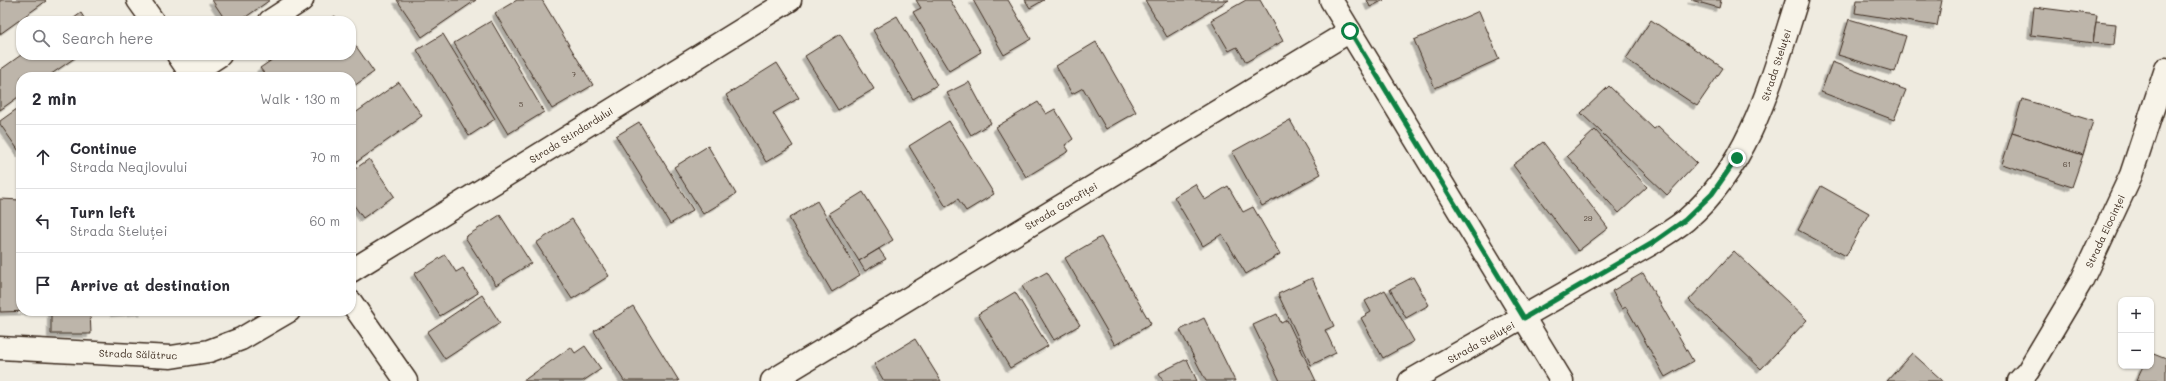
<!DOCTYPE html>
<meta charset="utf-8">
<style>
body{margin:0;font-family:Mali,sans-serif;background:#f2f2f3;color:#2b2b33}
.controls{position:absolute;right:12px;bottom:12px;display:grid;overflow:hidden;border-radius:8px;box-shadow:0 1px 3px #0004}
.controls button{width:36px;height:36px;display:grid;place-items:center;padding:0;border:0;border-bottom:1px solid #e1e1e2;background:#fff;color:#2b2b33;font:20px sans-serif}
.stop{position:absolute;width:12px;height:12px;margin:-9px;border:3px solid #0b8043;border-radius:50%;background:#fff}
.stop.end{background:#0b8043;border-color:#fff;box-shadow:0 1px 4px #0008}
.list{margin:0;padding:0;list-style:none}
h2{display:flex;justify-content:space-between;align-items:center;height:52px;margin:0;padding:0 16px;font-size:17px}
h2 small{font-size:13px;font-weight:400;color:#7c7c81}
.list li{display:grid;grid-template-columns:26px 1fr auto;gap:12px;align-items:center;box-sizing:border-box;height:64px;padding:0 16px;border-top:1px solid #e1e1e2}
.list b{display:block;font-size:15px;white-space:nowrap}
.list p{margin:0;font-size:13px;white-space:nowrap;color:#7c7c81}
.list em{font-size:13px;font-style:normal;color:#7c7c81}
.icon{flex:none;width:22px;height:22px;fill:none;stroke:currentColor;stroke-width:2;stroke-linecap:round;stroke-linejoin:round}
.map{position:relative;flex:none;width:2166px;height:381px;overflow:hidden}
.search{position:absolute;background:#fff;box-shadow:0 1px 3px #0004;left:16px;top:16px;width:340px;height:44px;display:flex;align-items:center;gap:10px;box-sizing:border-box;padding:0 14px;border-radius:16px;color:#7c7c81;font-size:15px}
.panel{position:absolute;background:#fff;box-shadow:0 1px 3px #0004;left:16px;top:72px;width:340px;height:244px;border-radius:16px}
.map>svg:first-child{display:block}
.building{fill:#bdb5aa;stroke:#3b2a1e;filter:url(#shadow)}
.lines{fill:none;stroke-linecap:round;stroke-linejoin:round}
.minor-casing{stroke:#3b2a1e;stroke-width:25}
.minor{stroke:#f7f3e8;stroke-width:22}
.route{stroke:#0b8043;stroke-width:5}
.labels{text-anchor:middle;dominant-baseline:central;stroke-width:3;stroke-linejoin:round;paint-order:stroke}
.number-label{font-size:8px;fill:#5c4d41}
.street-label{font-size:10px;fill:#3b2a1e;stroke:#f7f3e8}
</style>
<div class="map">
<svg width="2166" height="381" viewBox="0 0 2166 381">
<defs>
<filter id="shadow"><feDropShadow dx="-3.5" dy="3.5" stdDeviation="0" flood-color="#0004"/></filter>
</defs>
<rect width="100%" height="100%" fill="#efebe0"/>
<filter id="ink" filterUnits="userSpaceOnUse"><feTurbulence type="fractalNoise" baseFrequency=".025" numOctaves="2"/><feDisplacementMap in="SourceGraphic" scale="8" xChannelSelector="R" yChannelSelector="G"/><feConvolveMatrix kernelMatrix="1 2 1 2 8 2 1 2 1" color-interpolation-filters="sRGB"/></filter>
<g filter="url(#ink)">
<g class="building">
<polygon points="0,0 45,0 46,1 0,34"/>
<polygon points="212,0 270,0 240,21 226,21"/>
<polygon points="397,0 476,0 422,37"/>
<polygon points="517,0 542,0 593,85 552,109 495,13"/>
<polygon points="916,0 950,0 981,52 949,71 913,12 921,8"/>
<polygon points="973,0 1008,0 1031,39 1004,55"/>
<polygon points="1025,0 1044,0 1030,8"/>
<polygon points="1145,0 1229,0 1167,37"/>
<polygon points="1246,0 1260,0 1283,41 1246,62 1237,47 1229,51 1211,20"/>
<polygon points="1367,0 1384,0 1370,7"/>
<polygon points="1691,0 1721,0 1719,8"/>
<polygon points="1857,0 1942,0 1937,26 1855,13"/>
<polygon points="2034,7 2097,15 2093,43 2031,35"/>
<polygon points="1479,11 1499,59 1435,88 1414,40"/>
<polygon points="81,13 86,21 70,21"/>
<polygon points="335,16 338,21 327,21"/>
<polygon points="897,16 937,85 913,99 873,30"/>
<polygon points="1849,19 1906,36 1895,72 1838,55"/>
<polygon points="1651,20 1723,68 1697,106 1626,59"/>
<polygon points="491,21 544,112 508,134 454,43"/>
<polygon points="2096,22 2116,24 2114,45 2093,43"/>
<polygon points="443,34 495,119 469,136 417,50"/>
<polygon points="840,34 874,89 838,110 805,56"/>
<polygon points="351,39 374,72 351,88 351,77 267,77 260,68 279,55 351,55"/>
<polygon points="1096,42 1136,112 1106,129 1083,88 1072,94 1056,66"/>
<polygon points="21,55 79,55 47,77 21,77 21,95 0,110 0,70"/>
<polygon points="1832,62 1906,90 1894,120 1821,92"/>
<polygon points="777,63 799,98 773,113 793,146 766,162 726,95"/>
<polygon points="399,82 422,116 351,166 351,116"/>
<polygon points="969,82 991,123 971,135 947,93"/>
<polygon points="1609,86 1654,129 1658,126 1697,163 1667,195 1581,113"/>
<polygon points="2022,99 2093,121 2083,155 2012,133"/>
<polygon points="1038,102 1046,114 1055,109 1073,139 1065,145 1069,151 1026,177 996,127"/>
<polygon points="21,106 21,154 0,124 0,121"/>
<polygon points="1290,120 1321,174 1262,206 1232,152"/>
<polygon points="949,121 994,194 966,211 958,199 946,207 909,146"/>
<polygon points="639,122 693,210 670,224 616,136"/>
<polygon points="1595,130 1647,187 1619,213 1567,156"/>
<polygon points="2012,133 2083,155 2072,187 2002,164"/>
<polygon points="1543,142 1608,228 1578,251 1513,165"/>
<polygon points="708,146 736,194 703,214 674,167"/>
<polygon points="369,159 394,196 363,218 351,201 351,172"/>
<polygon points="1195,184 1205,200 1228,186 1243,212 1253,207 1280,254 1246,274 1222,234 1203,246 1174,197"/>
<polygon points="1821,186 1869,213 1846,256 1798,230"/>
<polygon points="863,192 893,240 859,261 829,213"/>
<polygon points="0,199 21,200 21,311 30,311 0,312"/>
<polygon points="817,201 860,275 832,292 789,218"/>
<polygon points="500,215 531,263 496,285 465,237"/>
<polygon points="572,219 609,276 572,299 536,243"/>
<polygon points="1101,237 1151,324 1115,345 1065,258"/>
<polygon points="879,249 886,259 865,271 859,261"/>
<polygon points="1734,251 1807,320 1761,369 1689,300"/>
<polygon points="445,255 456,272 463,268 478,293 440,316 414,274"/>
<polygon points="1047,272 1080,325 1054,340 1022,286"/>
<polygon points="1643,273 1693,361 1665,377 1626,307 1622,309 1612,291"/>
<polygon points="1413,277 1429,305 1406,318 1390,289"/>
<polygon points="1312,278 1334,326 1325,330 1336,353 1311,365 1278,294"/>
<polygon points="1385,290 1414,341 1383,358 1361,318 1371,312 1365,301"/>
<polygon points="1015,292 1048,346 1010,368 978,314"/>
<polygon points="482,295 500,323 445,359 427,332"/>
<polygon points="633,306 679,381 624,381 594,331"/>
<polygon points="51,311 90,311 91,334 51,334"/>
<polygon points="114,311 144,311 114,313"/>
<polygon points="1277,314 1281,323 1287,320 1316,381 1280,381 1253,325"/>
<polygon points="1204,318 1235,381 1206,381 1180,330"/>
<polygon points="915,339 941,381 884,381 874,364"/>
<polygon points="585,346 601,369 583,381 523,381 571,347 575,353"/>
<polygon points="1912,353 1943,381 1887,381"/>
<polygon points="2151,353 2166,359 2166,381 2136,381 2143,366 2151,366"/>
<polygon points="1187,359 1197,381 1163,381 1159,373"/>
</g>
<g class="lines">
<defs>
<g id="minor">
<polyline points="138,0 153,21"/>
<polyline points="1331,0 1562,381"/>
<polyline points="270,21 302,0"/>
<polyline points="178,55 193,77"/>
<polyline points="191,74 220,55"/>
<polyline points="351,271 790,0"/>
<polyline points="351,302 406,381"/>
<polyline points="0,348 171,357 209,351 241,339 289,311"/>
<polyline points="772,381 1350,31"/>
<path d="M1410 381 1651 244C1662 236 1675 229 1686 220 1751 164 1772 78 1797 0"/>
<polyline points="2019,381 2028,371 2082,280 2131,175 2166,69"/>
</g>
</defs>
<use href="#minor" class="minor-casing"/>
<use href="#minor" class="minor"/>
</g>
</g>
<g class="lines" filter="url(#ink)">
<polyline class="route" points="1350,31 1524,318 1651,244 1685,220 1712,194 1737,158"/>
</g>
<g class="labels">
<g class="number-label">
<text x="574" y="74">7</text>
<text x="521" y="104">5</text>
<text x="2067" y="164">61</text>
<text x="1588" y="218">29</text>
</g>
<g class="street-label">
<text transform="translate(1776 65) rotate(-72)">Strada Steluței</text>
<text transform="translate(571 135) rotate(-32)">Strada Stindardului</text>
<text transform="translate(1061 206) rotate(-31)">Strada Garofiței</text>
<text transform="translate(2105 231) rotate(-65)">Strada Elocinței</text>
<text transform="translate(1481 342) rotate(-29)">Strada Steluței</text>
<text transform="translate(138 354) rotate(2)">Strada Sălătruc</text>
</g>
</g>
</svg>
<div class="controls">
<button>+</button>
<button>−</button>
</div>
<div class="stop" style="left:1350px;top:31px"></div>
<div class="stop end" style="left:1737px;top:158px"></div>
<div class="search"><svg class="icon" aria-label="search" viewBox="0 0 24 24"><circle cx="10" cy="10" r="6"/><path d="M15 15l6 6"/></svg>Search here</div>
<section class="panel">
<h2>2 min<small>Walk · 130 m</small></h2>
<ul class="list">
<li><svg class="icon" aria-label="ahead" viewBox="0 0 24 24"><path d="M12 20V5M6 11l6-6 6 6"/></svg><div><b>Continue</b><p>Strada Neajlovului</p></div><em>70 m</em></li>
<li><svg class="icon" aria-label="left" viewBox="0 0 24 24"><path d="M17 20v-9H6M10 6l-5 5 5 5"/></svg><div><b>Turn left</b><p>Strada Steluței</p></div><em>60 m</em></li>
<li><svg class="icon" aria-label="arrive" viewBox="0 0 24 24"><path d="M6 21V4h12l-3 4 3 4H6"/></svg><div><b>Arrive at destination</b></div></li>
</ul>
</section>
</div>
